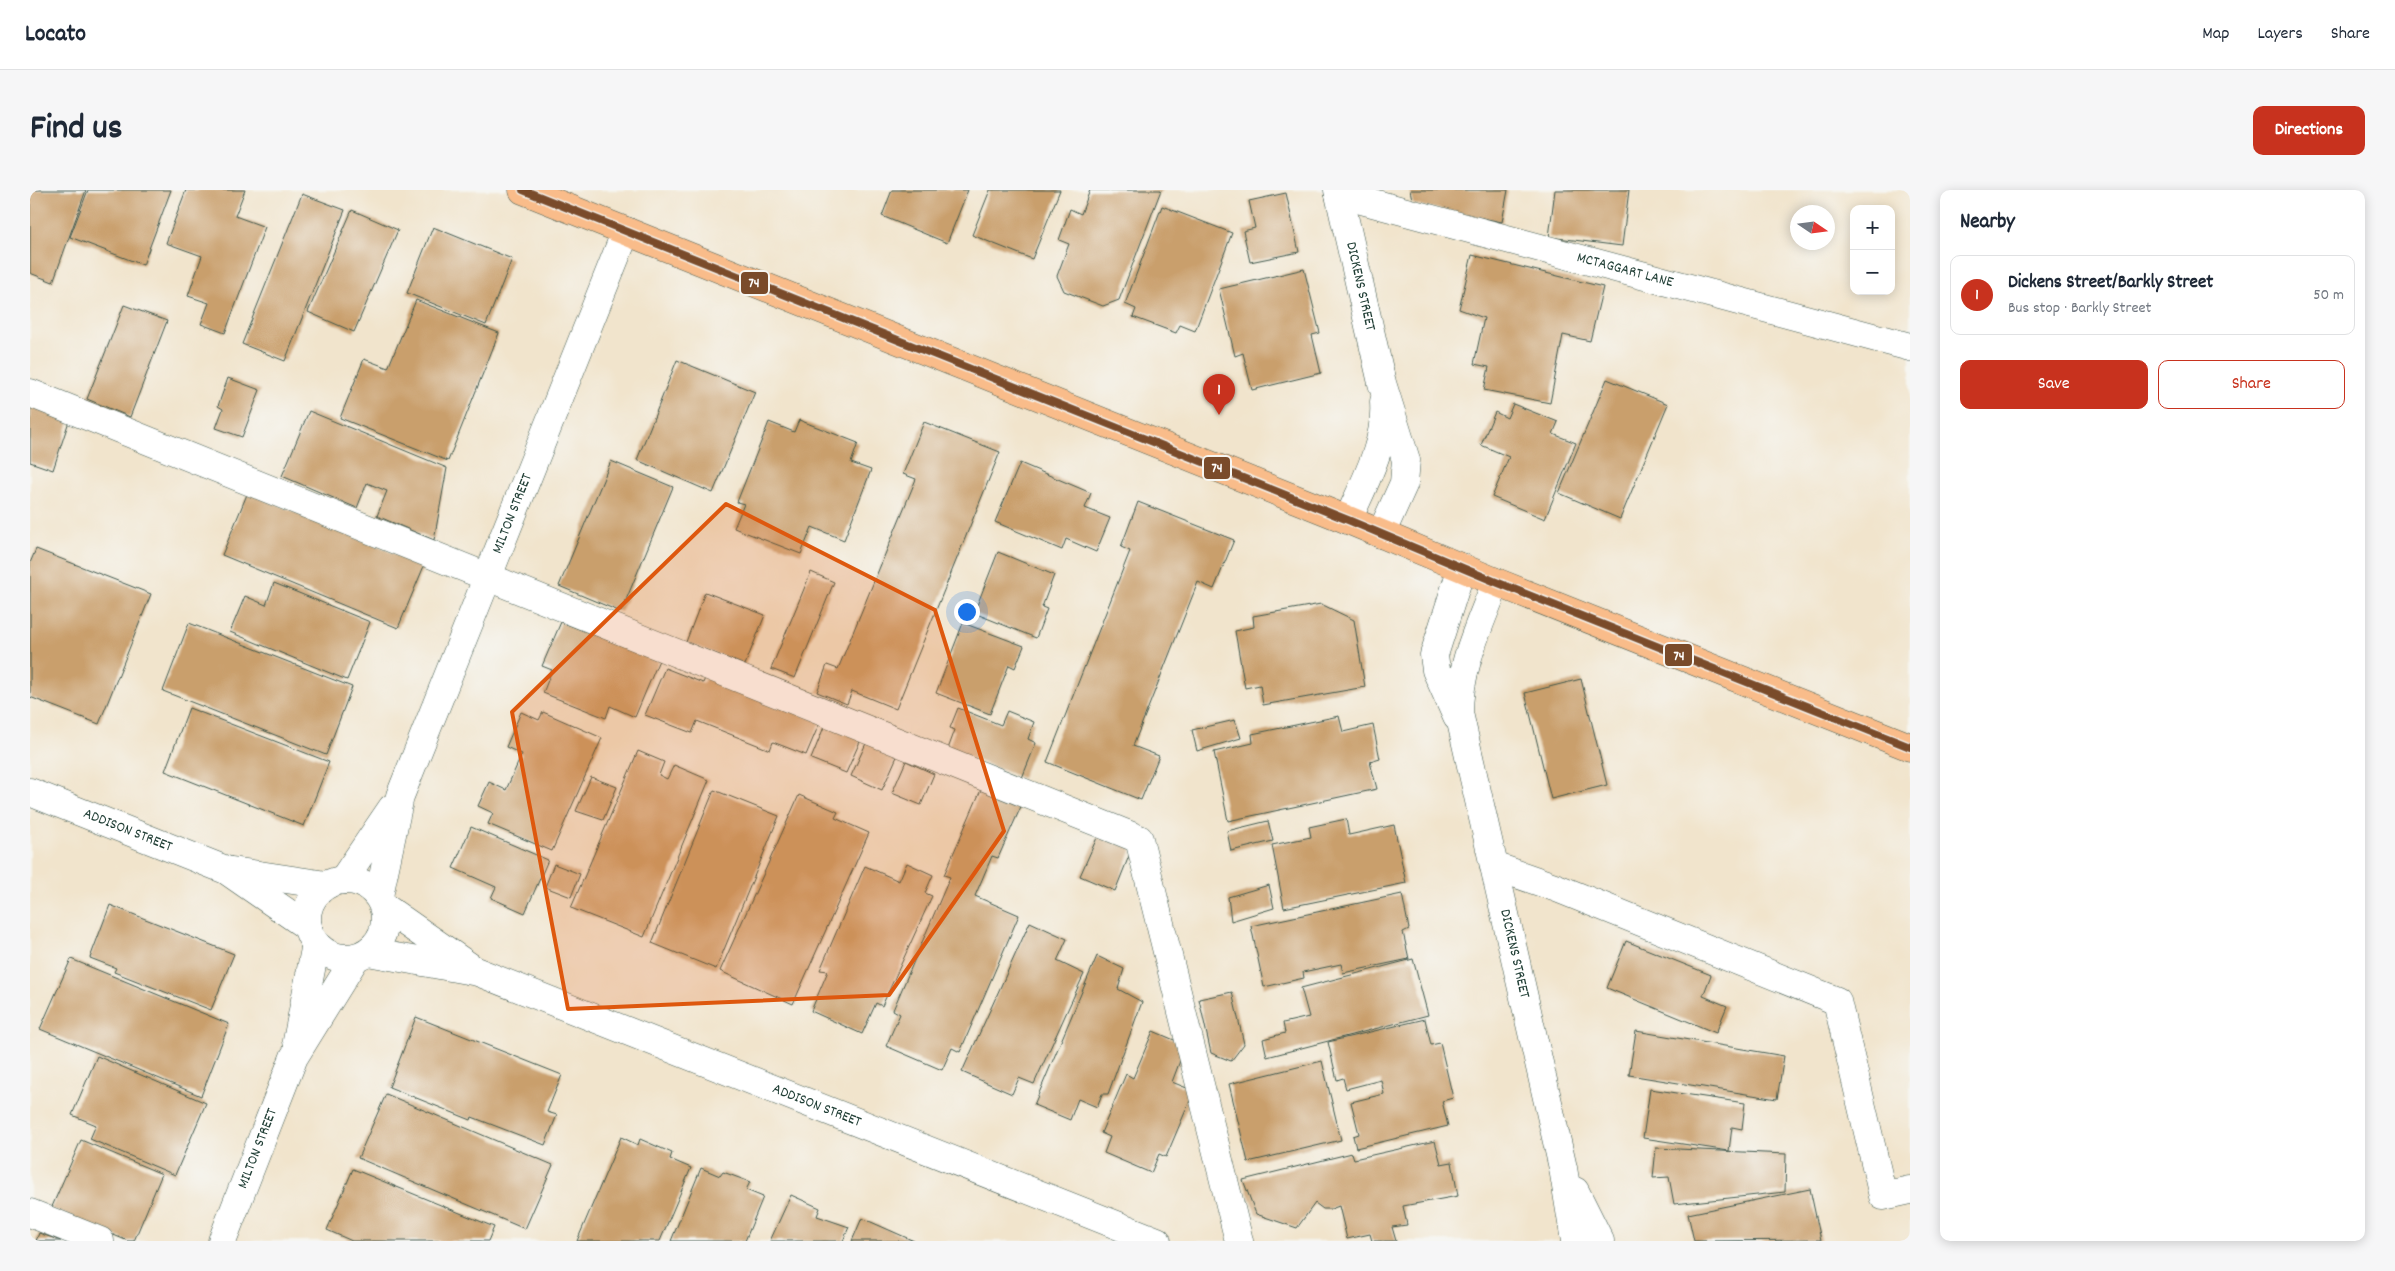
<!DOCTYPE html>
<meta charset="utf-8">
<style>
body{margin:0;font-family:Dekko,sans-serif;background:#f6f6f7;color:#1f2937}
.controls{position:absolute;right:15px;top:15px;display:grid;overflow:hidden;border-radius:10px;box-shadow:0 2px 12px #0003}
.controls button{width:45px;height:45px;display:grid;place-items:center;padding:0;border:0;border-bottom:1px solid #e0e1e3;background:#fff;color:#1f2937;font:25px sans-serif}
.compass{position:absolute;left:1760px;top:15px;width:45px;height:45px;border-radius:50%;background:#fff;box-shadow:0 2px 12px #0003;rotate:103deg}
.you{position:absolute;left:936px;top:421px;width:18px;height:18px;margin:-12px;border:4px solid #fff;border-radius:50%;background:#1a73e8;box-shadow:0 0 0 8px #1a73e833}
.badge{display:grid;place-items:center;width:32px;height:32px;border-radius:50%;background:#c8321e;color:#fff;font-size:16px;font-weight:700}
.pin{position:absolute;translate:-50% -41px;filter:drop-shadow(0 1px 2px #0008)}
.pin::after{content:'';position:absolute;top:26px;width:18px;height:15px;background:inherit;clip-path:polygon(0 0,100% 0,50% 100%)}
.list{margin:0;padding:0;list-style:none}
h2{display:flex;justify-content:space-between;align-items:center;height:65px;margin:0;padding:0 20px;font-size:21px}
h2 small{font-size:16px;font-weight:400;color:#747a83}
.list li{display:grid;grid-template-columns:32px 1fr auto;gap:15px;align-items:center;box-sizing:border-box;height:80px;margin:0 10px 10px;padding:0 10px;border:1px solid #e0e1e3;border-radius:10px}
.list b{display:block;font-size:19px;white-space:nowrap}
.list p{margin:0;font-size:16px;white-space:nowrap;color:#747a83}
.list em{font-size:16px;font-style:normal;color:#747a83}
.actions{display:flex;gap:10px;padding:15px 20px}
.actions a{flex:1;padding:11px 0;border:1px solid #c8321e;border-radius:10px;text-align:center;font-size:18px;color:#c8321e}
.actions .main{background:#c8321e;color:#fff}
.map{position:relative;flex:none;width:1880px;height:1051px;overflow:hidden;border-radius:10px}
header{display:flex;align-items:center;gap:30px;box-sizing:border-box;height:70px;padding:0 25px;background:#fff;border-bottom:1px solid #e0e1e3}
header strong{font-size:24px}
nav{display:flex;gap:28px;margin-inline-start:auto;font-size:18px}
.intro{display:flex;align-items:center;justify-content:space-between;box-sizing:border-box;height:120px;padding:0 30px}
h1{margin:0;font-size:35px}
.button{padding:12px 22px;border-radius:10px;background:#c8321e;color:#fff;font-size:18px;font-weight:700}
main{display:flex;gap:30px;padding:0 30px}
aside{flex:1;background:#fff;border-radius:10px;box-shadow:0 2px 12px #0003}
.map>svg:first-child{display:block}
.building{fill:#c99f6c}
.lines{fill:none;stroke-linecap:round;stroke-linejoin:round}
.minor-casing{stroke:#3e564b;stroke-width:29}
.major-casing{stroke:#3e564b;stroke-width:29}
.minor{stroke:#fff;stroke-width:28}
.major{stroke:#f9bc8a;stroke-width:28}
.bus-1-casing{stroke:#f6f6f2;stroke-width:11}
.bus-1{stroke:#7a4b2a;stroke-width:8}
.marked{fill:#de580e;fill-opacity:0.2;stroke:#de580e;stroke-width:4;stroke-linejoin:round}
.labels{text-anchor:middle;dominant-baseline:central;stroke-width:5;stroke-linejoin:round;paint-order:stroke}
.street-label{font-size:15px;fill:#1f3d34;stroke:#f6f6f2}
.line-badge{stroke:#f6f6f2;stroke-width:2}
.badge-label{font-size:14px;text-anchor:middle;font-weight:bold;fill:#fff}
</style>
<header>
<strong>Locato</strong>
<nav><a>Map</a><a>Layers</a><a>Share</a></nav>
</header>
<div class="intro"><h1>Find us</h1><a class="button">Directions</a></div>
<main>
<div class="map">
<svg width="1880" height="1051" viewBox="0 0 1880 1051">
<rect width="100%" height="100%" fill="#f6f6f2"/>
<filter id="ink" filterUnits="userSpaceOnUse"><feTurbulence type="fractalNoise" baseFrequency=".02" numOctaves="2"/><feDisplacementMap in="SourceGraphic" scale="10" xChannelSelector="R" yChannelSelector="G"/><feConvolveMatrix kernelMatrix="1 2 1 2 8 2 1 2 1" color-interpolation-filters="sRGB"/></filter>
<filter id="wash" filterUnits="userSpaceOnUse"><feTurbulence type="fractalNoise" baseFrequency=".0096" numOctaves="4" result="noise"/><feDisplacementMap in="SourceGraphic" scale="20" xChannelSelector="R" yChannelSelector="G"/><feGaussianBlur stdDeviation="1.12" result="paint"/><feColorMatrix in="noise" values="0 0 0 0 0 0 0 0 0 0 0 0 0 0 0 0 0 1.4 0 .05"/><feComposite in="paint" operator="in"/></filter>
<g filter="url(#wash)">
<rect width="100%" height="100%" fill="#f1e4cc"/>
<g id="blocks">
<g class="building">
<polygon points="0,0 56,0 23,92 0,83"/>
<polygon points="58,0 141,0 113,75 40,47"/>
<polygon points="156,0 215,0 205,26 235,37 195,143 171,134 179,113 158,106 172,66 136,53"/>
<polygon points="862,0 938,0 917,53 852,26"/>
<polygon points="960,0 1030,0 1002,69 942,45"/>
<polygon points="1060,0 1131,0 1089,110 1073,116 1034,101 1027,86 1039,54 1029,50 1040,19 1051,24"/>
<polygon points="1380,0 1478,0 1472,32 1383,14"/>
<polygon points="1525,0 1599,0 1592,56 1519,47"/>
<polygon points="1256,3 1269,62 1220,72 1213,41 1225,38 1219,11"/>
<polygon points="272,4 315,20 255,171 212,154"/>
<polygon points="1132,16 1202,43 1165,141 1150,135 1146,143 1103,127 1106,119 1095,114"/>
<polygon points="322,20 368,40 324,142 278,122"/>
<polygon points="403,37 482,69 456,135 377,103"/>
<polygon points="1442,65 1573,97 1560,151 1533,145 1520,213 1454,200 1459,177 1444,174 1454,128 1429,119"/>
<polygon points="1274,79 1290,143 1282,145 1291,183 1222,200 1213,163 1205,166 1189,99"/>
<polygon points="386,110 469,143 418,271 310,228 334,169 358,178"/>
<polygon points="94,115 137,131 100,227 57,209"/>
<polygon points="647,170 725,202 683,303 607,270"/>
<polygon points="198,188 230,200 212,247 186,238 193,219 188,216"/>
<polygon points="1577,189 1638,214 1590,329 1529,303"/>
<polygon points="0,214 40,228 23,280 0,272"/>
<polygon points="1483,214 1528,232 1523,244 1546,253 1515,329 1462,307 1479,267 1451,255 1465,222 1477,228"/>
<polygon points="279,221 417,278 404,350 347,326 357,301 337,293 327,318 252,286"/>
<polygon points="769,230 828,253 821,273 841,280 814,350 782,337 771,364 704,338 714,314 707,312 739,232 764,242"/>
<polygon points="894,232 970,262 866,519 822,501 817,514 787,502 797,475 808,479 886,289 873,284"/>
<polygon points="581,271 643,297 591,422 529,396"/>
<polygon points="990,273 1061,303 1055,318 1080,328 1066,362 1036,349 1032,360 965,332"/>
<polygon points="218,302 394,376 368,438 192,365"/>
<polygon points="1108,312 1204,350 1184,399 1168,392 1103,556 1129,566 1111,610 1017,572 1100,361 1091,357"/>
<polygon points="6,359 121,404 69,534 0,507 0,373"/>
<polygon points="968,362 1024,385 1012,417 1017,419 1006,448 944,423"/>
<polygon points="781,382 804,392 765,488 741,479"/>
<polygon points="244,393 340,432 317,490 200,442 215,406 236,415"/>
<polygon points="675,402 735,425 715,475 656,452"/>
<polygon points="1291,414 1324,430 1335,497 1233,515 1230,495 1215,498 1205,441 1224,437 1223,426"/>
<polygon points="531,432 629,470 605,527 580,516 576,528 513,503 522,480 512,476"/>
<polygon points="159,433 322,497 296,565 133,501"/>
<polygon points="933,433 994,456 985,478 979,475 960,524 906,503"/>
<polygon points="635,478 673,493 676,486 790,532 776,565 743,552 740,560 667,531 662,543 615,525"/>
<polygon points="1551,489 1577,595 1521,609 1495,503"/>
<polygon points="159,518 299,572 274,636 135,581"/>
<polygon points="928,518 971,535 977,521 1004,532 998,549 1006,553 992,588 918,559 925,540 920,538"/>
<polygon points="491,522 509,530 513,522 572,548 522,661 458,634 463,623 448,616 459,592 476,600 492,564 476,557"/>
<polygon points="1309,526 1313,542 1343,535 1350,569 1340,572 1347,599 1198,631 1184,562 1223,553 1222,544"/>
<polygon points="1205,530 1211,548 1167,561 1162,540"/>
<polygon points="796,532 832,547 816,583 781,569"/>
<polygon points="838,549 869,562 852,600 821,586"/>
<polygon points="608,561 634,572 629,585 637,589 644,575 679,590 614,747 541,718"/>
<polygon points="876,571 904,584 891,615 862,603"/>
<polygon points="561,587 587,597 573,630 546,621"/>
<polygon points="953,595 993,612 968,668 962,666 945,706 989,725 930,862 922,858 912,880 856,856 870,824 863,820 920,687 914,685"/>
<polygon points="684,600 749,626 686,779 622,753"/>
<polygon points="769,605 808,622 805,628 839,643 763,814 690,781"/>
<polygon points="1316,629 1319,645 1364,635 1376,693 1254,718 1242,655 1281,647 1279,637"/>
<polygon points="1238,631 1243,651 1201,661 1197,641"/>
<polygon points="441,637 518,670 495,723 461,708 466,697 423,678"/>
<polygon points="1070,641 1103,656 1085,701 1050,686"/>
<polygon points="877,673 903,685 895,703 902,706 852,816 846,813 832,844 781,821 798,781 790,780 835,676 869,691"/>
<polygon points="524,674 550,684 541,707 515,697"/>
<polygon points="1239,695 1244,718 1201,731 1198,707"/>
<polygon points="1372,704 1379,739 1373,742 1379,769 1313,783 1311,774 1273,782 1274,788 1234,797 1221,736"/>
<polygon points="80,715 204,764 181,820 84,782 86,778 60,768"/>
<polygon points="1000,732 1037,749 1027,771 1054,784 1004,894 989,888 982,904 932,882"/>
<polygon points="1596,751 1681,785 1673,806 1697,816 1686,843 1577,798"/>
<polygon points="1067,766 1094,779 1088,799 1112,812 1078,904 1072,904 1067,917 1048,909 1040,930 1004,915"/>
<polygon points="41,769 199,834 171,906 10,839"/>
<polygon points="1383,769 1398,825 1237,867 1233,849 1255,843 1253,833 1279,827 1271,798"/>
<polygon points="1202,802 1214,854 1201,871 1181,863 1169,809"/>
<polygon points="386,827 532,885 517,922 527,925 515,955 442,927 441,930 359,897"/>
<polygon points="1395,829 1401,855 1410,853 1423,908 1412,911 1418,936 1326,958 1323,946 1329,944 1321,912 1354,904 1351,890 1316,899 1313,888 1307,890 1298,852"/>
<polygon points="1123,841 1156,855 1142,892 1164,901 1136,967 1129,964 1121,983 1074,963 1080,947 1071,943 1096,884 1103,888"/>
<polygon points="1606,841 1754,866 1747,909 1599,885"/>
<polygon points="67,866 176,913 145,985 60,949 66,935 42,925"/>
<polygon points="1292,871 1311,950 1218,972 1199,894"/>
<polygon points="1620,899 1715,913 1712,939 1702,937 1699,961 1613,948"/>
<polygon points="356,904 523,975 495,1039 328,968"/>
<polygon points="591,947 608,955 610,949 642,963 640,969 661,978 630,1051 547,1051"/>
<polygon points="51,950 132,984 104,1051 98,1051 21,1019"/>
<polygon points="1405,951 1411,974 1422,972 1428,1006 1373,1016 1377,1035 1362,1037 1366,1051 1342,1051 1340,1044 1317,1049 1309,1016 1301,1019 1293,1019 1285,1013 1267,1038 1226,1024 1213,990 1322,963 1324,969"/>
<polygon points="1626,958 1756,964 1755,1002 1644,1014 1639,987 1623,988"/>
<polygon points="671,978 690,986 693,982 720,992 716,1000 733,1007 715,1051 641,1051"/>
<polygon points="323,979 464,1037 458,1051 322,1051 297,1040"/>
<polygon points="1780,999 1791,1050 1664,1051 1658,1024"/>
<polygon points="761,1005 790,1018 787,1026 819,1037 813,1051 740,1051"/>
<polygon points="832,1028 884,1051 822,1051"/>
<polygon points="9,1043 31,1051 6,1051"/>
</g>
</g>
</g>
<g filter="url(#ink)">
<use href="#blocks" fill-opacity="0" stroke="#3e564b" stroke-width="1"/>
<g class="lines">
<defs>
<g id="minor">
<path id="s1" d="M1308 0 1352 193 1376 270 1374 293 1351 344"/>
<path id="s2" d="M1309 4 1880 157"/>
<polyline points="0,203 1109,649 1209,1051"/>
<path d="M1318 330C1334 293 1357 253 1354 212"/>
<path id="s3" d="M1466 392C1450 435 1429 476 1429 523L1533 978 1545 1051"/>
<polyline points="1427,527 1406,480 1404,465 1432,377"/>
<path id="s4" d="M0 602 196 680 278 737"/>
<polyline points="1464,676 1527,698 1807,811 1853,1006 1880,1000"/>
<polyline points="202,681 296,695"/>
<circle cx="316" cy="729" r="39"/>
<polyline points="313,690 362,618"/>
<path id="s5" d="M349 706 370 606 596 41"/>
<polyline points="354,717 440,777"/>
<path id="s6" d="M338 762 448 782 1127 1051"/>
<polyline points="267,851 286,754"/>
<polyline points="1545,1001 1570,1051"/>
<polyline points="0,1023 70,1051"/>
<path id="s7" d="M192 1051 264 867 326 767"/>
</g>
<polyline id="major" points="493,0 1318,330 1466,392 1880,557"/>
</defs>
<use href="#minor" class="minor-casing"/>
<use href="#major" class="major-casing"/>
<use href="#minor" class="minor"/>
<use href="#major" class="major"/>
<defs>
<polyline id="bus-1" points="493,0 1318,330 1466,392 1880,557"/>
</defs>
<use href="#bus-1" class="bus-1-casing"/>
<use href="#bus-1" class="bus-1"/>
</g>
</g>
<path class="marked" d="M696 314 905 420 974 641 859 805 538 819 482 522Z"/>
<g class="labels">
<g class="street-label">
<text stroke="none"><textPath href="#s2" startOffset="296">MCTAGGART LANE</textPath></text>
<text stroke="none"><textPath href="#s1" startOffset="99">DICKENS STREET</textPath></text>
<text stroke="none"><textPath href="#s5" startOffset="406">MILTON STREET</textPath></text>
<text stroke="none"><textPath href="#s4" startOffset="105">ADDISON STREET</textPath></text>
<text stroke="none"><textPath href="#s3" startOffset="384">DICKENS STREET</textPath></text>
<text stroke="none"><textPath href="#s6" startOffset="476">ADDISON STREET</textPath></text>
<text stroke="none"><textPath href="#s7" startOffset="99">MILTON STREET</textPath></text>
</g>
</g>
<g class="line-badge">
<rect x="710" y="81" width="29" height="24" rx="5" fill="#7a4b2a"/>
<rect x="1173" y="266" width="28" height="24" rx="5" fill="#7a4b2a"/>
<rect x="1634" y="453" width="29" height="24" rx="5" fill="#7a4b2a"/>
</g>
<g class="badge-label">
<text x="724" y="97">74</text>
<text x="1187" y="282">74</text>
<text x="1649" y="470">74</text>
</g>
</svg>
<div class="controls">
<button>+</button>
<button>−</button>
</div>
<svg class="compass" viewBox="-18 -18 36 36"><path d="M0-13l5 13h-10z" fill="#e53935"/><path d="M0 13l5-13h-10z" fill="#747a83"/></svg>
<div class="you"></div>
<div class="pin badge" style="left:1189px;top:225px">1</div>
</div>
<aside>
<h2>Nearby<small></small></h2>
<ul class="list">
<li><span class="badge">1</span><div><b>Dickens Street/Barkly Street</b><p>Bus stop · Barkly Street</p></div><em>50 m</em></li>
</ul>
<div class="actions"><a class="main">Save</a><a>Share</a></div>
</aside>
</main>
